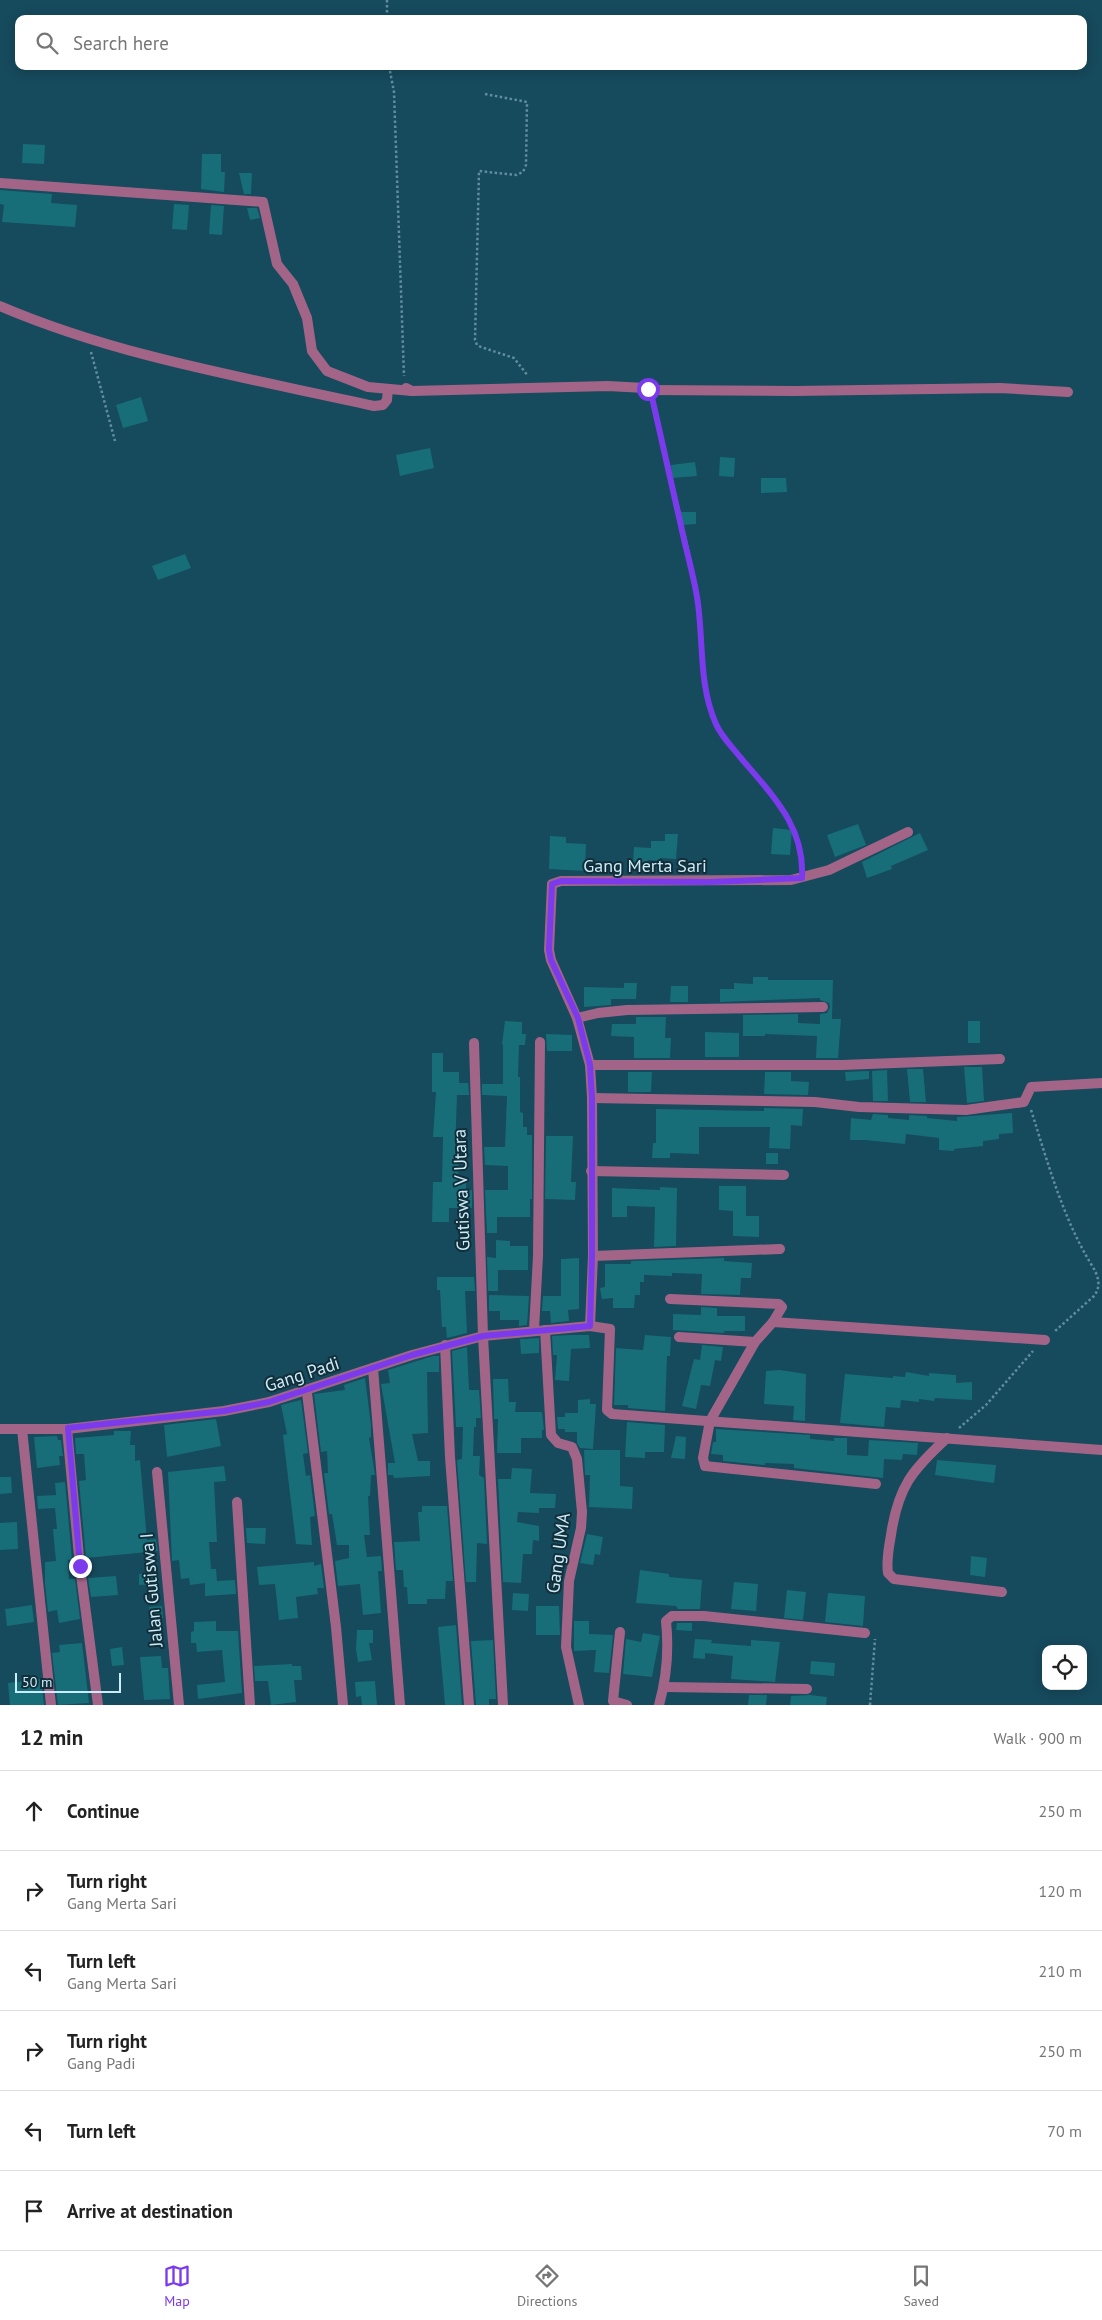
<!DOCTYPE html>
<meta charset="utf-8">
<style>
body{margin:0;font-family:"PT Sans",sans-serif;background:#f2f2f2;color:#222}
.controls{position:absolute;right:15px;bottom:15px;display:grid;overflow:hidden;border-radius:10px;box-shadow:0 2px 12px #0003}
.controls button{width:45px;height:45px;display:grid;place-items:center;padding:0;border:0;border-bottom:1px solid #e0e0e0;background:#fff;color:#222;font:25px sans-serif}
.scale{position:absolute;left:15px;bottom:12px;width:106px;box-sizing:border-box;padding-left:5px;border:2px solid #cbecfa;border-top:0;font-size:14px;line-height:18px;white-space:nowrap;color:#cbecfa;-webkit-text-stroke:4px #122e39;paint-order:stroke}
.stop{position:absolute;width:15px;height:15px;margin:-11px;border:4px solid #7c3aed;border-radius:50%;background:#fff}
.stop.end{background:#7c3aed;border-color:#fff;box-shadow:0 1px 5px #0008}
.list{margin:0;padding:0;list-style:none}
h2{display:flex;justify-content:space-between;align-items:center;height:65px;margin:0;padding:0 20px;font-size:21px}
h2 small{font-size:16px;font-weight:400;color:#767676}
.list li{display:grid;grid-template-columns:32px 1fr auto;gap:15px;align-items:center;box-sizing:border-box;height:80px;padding:0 20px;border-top:1px solid #e0e0e0}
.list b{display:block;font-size:19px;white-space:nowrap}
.list p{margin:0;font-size:16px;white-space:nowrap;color:#767676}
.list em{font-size:16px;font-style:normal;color:#767676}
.icon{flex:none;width:28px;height:28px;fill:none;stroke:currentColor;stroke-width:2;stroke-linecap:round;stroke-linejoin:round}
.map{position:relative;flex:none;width:1102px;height:1705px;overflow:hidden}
.search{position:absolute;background:#fff;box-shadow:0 2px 12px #0003;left:15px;right:15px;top:15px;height:55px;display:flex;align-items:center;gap:12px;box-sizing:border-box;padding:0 18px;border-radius:10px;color:#767676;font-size:19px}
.sheet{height:545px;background:#fff}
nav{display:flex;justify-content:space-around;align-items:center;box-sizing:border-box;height:70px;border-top:1px solid #e0e0e0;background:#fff;font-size:14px;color:#767676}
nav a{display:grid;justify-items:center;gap:2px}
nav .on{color:#7c3aed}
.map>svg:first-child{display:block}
.building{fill:#176e78}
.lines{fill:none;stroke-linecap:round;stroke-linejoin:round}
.path{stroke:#618e9e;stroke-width:2.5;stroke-dasharray:2.5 2.5;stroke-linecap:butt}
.minor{stroke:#a36587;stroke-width:10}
.route{stroke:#7c3aed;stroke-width:6}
.labels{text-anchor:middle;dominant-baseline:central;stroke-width:4;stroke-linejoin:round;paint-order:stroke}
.street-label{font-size:18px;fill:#cbecfa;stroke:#122e39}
</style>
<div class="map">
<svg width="1102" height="1705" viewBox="0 0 1102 1705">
<rect width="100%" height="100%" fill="#164a5d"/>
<g class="building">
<polygon points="23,144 45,145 44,164 22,163"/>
<polygon points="202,154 221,154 221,172 225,172 224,192 201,189"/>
<polygon points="239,173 252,173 251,194 244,194"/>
<polygon points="0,190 52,194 51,203 77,205 75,227 2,222 4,205 0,204"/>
<polygon points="174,204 189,205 187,230 172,229"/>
<polygon points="211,205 224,206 222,235 209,234"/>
<polygon points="247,208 257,208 260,218 250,220"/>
<polygon points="141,397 148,421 123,428 116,405"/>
<polygon points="430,448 434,468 400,476 396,455"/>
<polygon points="720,457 735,458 734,477 719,476"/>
<polygon points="695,462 697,476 672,478 671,465"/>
<polygon points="761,478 786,478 787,492 761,493"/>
<polygon points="681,512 696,512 696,524 682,525"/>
<polygon points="185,554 191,568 158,580 152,566"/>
<polygon points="858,824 866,845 835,857 827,835"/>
<polygon points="773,828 792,830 790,855 771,854"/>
<polygon points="920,833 928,850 891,866 892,869 867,878 862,862"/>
<polygon points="665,834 678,834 676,859 660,858 660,861 648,860 647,865 633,864 634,847 651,848 651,841 665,841"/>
<polygon points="550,836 566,837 566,843 586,844 585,871 549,869"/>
<polygon points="753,977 768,977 768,980 833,980 832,1019 841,1019 838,1058 816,1058 817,1036 765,1034 765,1036 743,1036 743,1015 798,1014 798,1023 820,1024 820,1014 827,1013 830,1007 829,1003 820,1000 820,998 720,1002 720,989 734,989 734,983 753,984"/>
<polygon points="624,983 637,983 636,999 611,999 611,1005 584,1007 584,987 624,988"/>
<polygon points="671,986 688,986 688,1002 670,1002"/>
<polygon points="636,1017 666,1017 665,1038 671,1038 670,1058 634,1058 634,1037 611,1036 612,1024 636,1024"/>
<polygon points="505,1021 522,1022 522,1034 526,1034 525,1045 519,1045 518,1077 520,1077 520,1112 523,1113 523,1127 527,1127 527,1135 532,1135 532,1199 530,1199 530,1217 497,1217 497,1233 487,1233 485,1190 508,1190 508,1166 485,1165 484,1147 505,1147 507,1096 482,1095 482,1084 503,1084 503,1045 502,1044"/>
<rect x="968" y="1021" width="12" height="22"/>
<polygon points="705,1032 739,1033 739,1057 705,1057"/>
<polygon points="546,1034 572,1035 572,1051 547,1051"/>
<polygon points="432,1053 443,1053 443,1072 459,1072 459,1083 468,1083 469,1095 457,1095 455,1153 459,1153 458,1182 466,1182 466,1190 472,1190 472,1208 449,1208 449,1222 432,1222 433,1182 442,1182 443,1137 433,1137 436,1092 432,1092"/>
<polygon points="964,1067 982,1067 984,1101 967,1103"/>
<polygon points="907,1069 923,1069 926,1102 910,1102"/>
<polygon points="887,1070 888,1101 873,1101 872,1071"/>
<polygon points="869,1071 869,1079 846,1081 845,1072"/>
<polygon points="628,1072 652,1072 651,1092 628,1092"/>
<polygon points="765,1072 791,1072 791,1081 809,1082 808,1095 764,1094"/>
<polygon points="764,1108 803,1109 802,1126 791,1125 790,1149 769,1148 770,1127 699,1127 699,1154 670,1153 670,1158 652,1158 653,1143 656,1143 656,1109 764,1111"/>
<polygon points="1012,1113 1013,1133 999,1134 999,1139 983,1141 983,1146 954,1149 954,1151 939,1150 939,1138 906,1134 905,1144 865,1140 850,1140 851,1118 871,1120 873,1114 888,1115 888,1118 909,1120 909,1115 927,1116 927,1118 957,1121 957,1117"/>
<polygon points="546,1136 573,1136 571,1182 576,1182 575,1200 545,1199"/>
<rect x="766" y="1153" width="12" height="11"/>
<polygon points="719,1186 746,1186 746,1216 759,1216 759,1237 733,1236 733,1211 719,1210"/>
<polygon points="660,1187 677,1188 676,1246 654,1247 655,1207 627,1206 627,1217 612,1217 612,1188 660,1190"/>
<polygon points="496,1240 510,1241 510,1246 528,1246 528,1270 498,1270 498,1291 488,1291 487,1257 496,1258"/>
<polygon points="579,1258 579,1309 568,1310 569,1321 551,1323 550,1311 542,1311 543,1296 561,1296 561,1259"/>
<polygon points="724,1258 724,1261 752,1263 751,1278 741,1278 740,1295 701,1294 702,1274 672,1273 672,1276 644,1275 644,1282 640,1282 640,1295 635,1295 634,1308 613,1308 613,1298 602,1299 600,1288 605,1287 605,1264 631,1264 631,1261"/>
<polygon points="437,1277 474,1277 475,1291 465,1291 467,1333 447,1338 446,1327 442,1327 440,1290 437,1290"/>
<polygon points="489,1295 529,1296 527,1325 519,1326 519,1320 500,1320 500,1311 489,1311"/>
<polygon points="701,1307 717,1308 717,1316 745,1316 745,1331 724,1331 724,1333 673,1330 673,1314 701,1315"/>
<polygon points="570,1335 589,1335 590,1348 571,1349 569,1381 555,1380 557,1355 553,1355 552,1336"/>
<polygon points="645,1335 671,1337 670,1356 667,1356 665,1411 628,1408 628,1405 614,1405 616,1348 643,1350"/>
<polygon points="539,1338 539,1353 521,1354 520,1339"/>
<polygon points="702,1345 723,1347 721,1361 715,1360 710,1386 701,1385 696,1409 682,1406 694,1359 700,1360"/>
<polygon points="467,1347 469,1390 479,1390 481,1418 476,1418 476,1427 474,1427 473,1456 480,1456 479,1475 484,1478 487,1544 477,1543 476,1582 466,1582 457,1460 462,1459 463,1427 456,1427 452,1351"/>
<polygon points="433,1356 439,1356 439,1372 427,1372 428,1433 412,1434 418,1461 430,1461 430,1476 394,1478 393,1475 388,1475 388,1463 395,1463 381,1384 390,1383 388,1370"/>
<polygon points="780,1370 806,1374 805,1421 793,1420 794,1406 764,1404 766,1371"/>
<polygon points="906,1372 929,1376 929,1373 956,1375 956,1383 972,1382 972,1400 935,1398 934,1401 919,1399 919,1402 901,1400 900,1408 886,1407 884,1427 840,1423 845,1374 893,1378 893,1376 905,1377"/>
<polygon points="365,1378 371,1425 371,1437 369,1438 375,1475 371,1475 370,1496 368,1496 370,1535 364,1535 367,1557 381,1556 382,1571 378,1571 381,1613 363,1615 360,1584 338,1586 335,1561 349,1558 349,1545 337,1545 332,1514 329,1514 324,1473 328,1473 327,1451 321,1452 314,1394 345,1390 344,1385"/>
<polygon points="493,1379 508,1379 509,1402 516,1402 515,1412 542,1412 544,1430 542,1430 542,1438 521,1438 521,1453 497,1453 498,1419 494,1419"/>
<polygon points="590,1399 590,1404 596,1404 593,1449 580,1448 577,1443 577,1432 565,1432 565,1429 558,1429 557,1417 565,1417 565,1413 578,1413 578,1400"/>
<polygon points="301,1400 308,1453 303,1454 306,1476 310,1475 315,1516 310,1517 312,1545 296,1544 283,1435 287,1434 281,1405"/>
<polygon points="216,1419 221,1446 167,1457 164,1425"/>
<polygon points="627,1422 665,1425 664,1452 645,1452 645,1458 625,1457"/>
<polygon points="716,1429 810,1435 810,1439 834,1441 834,1438 847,1438 847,1455 868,1456 869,1440 918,1443 917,1455 903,1454 902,1460 884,1459 883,1478 794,1468 794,1464 765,1463 765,1465 723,1461 723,1455 711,1454 713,1442 716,1442"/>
<polygon points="114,1431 131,1431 130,1445 135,1445 135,1461 140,1460 147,1540 156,1539 158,1551 86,1558 79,1481 86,1480 84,1454 76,1454 75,1438 114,1435"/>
<polygon points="57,1436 58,1440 61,1440 63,1456 59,1456 60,1465 37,1468 34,1437"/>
<polygon points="676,1436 686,1437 685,1459 671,1458"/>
<polygon points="584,1450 620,1450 620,1486 633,1487 632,1509 589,1507 590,1475 585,1475"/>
<polygon points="937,1460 996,1465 994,1483 935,1475"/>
<polygon points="224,1466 226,1481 214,1482 217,1542 209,1542 211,1569 216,1569 217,1581 235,1580 236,1594 205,1596 205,1583 190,1585 189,1578 181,1579 179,1560 172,1561 168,1472"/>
<polygon points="512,1468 532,1469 530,1493 556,1494 555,1508 539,1508 539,1513 518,1512 517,1522 539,1526 539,1541 533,1540 532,1554 523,1554 521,1583 503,1582 498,1479 511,1479"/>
<polygon points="0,1477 11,1477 12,1493 0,1494"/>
<polygon points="65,1482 72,1560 68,1560 69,1579 75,1579 80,1619 59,1623 57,1610 48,1612 45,1583 45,1562 56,1561 53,1529 57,1529 55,1508 38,1509 37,1496 56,1495 55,1483"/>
<polygon points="422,1506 447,1506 453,1581 446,1581 445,1599 427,1599 427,1604 408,1604 407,1587 404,1587 403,1570 396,1570 394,1542 420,1541 418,1512 422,1512"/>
<polygon points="17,1522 18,1549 0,1550 0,1523"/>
<polygon points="246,1528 266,1528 265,1544 247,1543"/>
<polygon points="587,1534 603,1537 600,1555 595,1554 593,1565 580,1563"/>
<polygon points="971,1556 987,1558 985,1577 970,1575"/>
<polygon points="314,1562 314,1566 321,1564 324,1588 317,1588 318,1594 296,1597 298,1618 279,1620 275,1584 259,1585 257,1567"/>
<polygon points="640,1570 669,1574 669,1577 702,1580 700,1609 678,1609 676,1606 636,1603"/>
<polygon points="158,1573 159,1584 139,1585 139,1574"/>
<polygon points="116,1576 118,1595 91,1597 88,1578"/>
<polygon points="734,1582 758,1584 756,1611 731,1609"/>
<polygon points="787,1590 806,1592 803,1620 784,1618"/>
<polygon points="513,1593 529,1594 528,1611 512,1610"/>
<polygon points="828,1593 865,1596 863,1626 825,1622"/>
<polygon points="32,1605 34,1622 7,1626 5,1609"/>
<polygon points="162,1606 163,1618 151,1619 149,1607"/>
<polygon points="536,1606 559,1606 560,1635 536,1635"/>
<polygon points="216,1621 216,1631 238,1631 242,1693 198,1699 197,1685 225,1682 222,1650 197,1652 196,1643 191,1643 191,1632 194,1631 194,1622"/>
<polygon points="574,1621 589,1621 589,1634 613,1635 609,1673 594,1672 596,1650 574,1651"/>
<polygon points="677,1623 692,1623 692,1631 676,1630"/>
<polygon points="456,1625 462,1705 445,1705 438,1627"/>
<polygon points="357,1630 373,1630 373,1643 369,1643 372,1660 358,1662 356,1649"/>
<polygon points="643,1633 660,1636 652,1677 623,1674 626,1639 641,1642"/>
<polygon points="695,1639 712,1640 711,1643 751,1646 751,1640 780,1642 775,1682 731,1679 733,1656 705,1653 705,1659 693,1658"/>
<polygon points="493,1640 496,1699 489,1699 489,1705 476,1705 471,1641"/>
<polygon points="82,1643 89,1703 58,1705 52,1653 60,1652 59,1645"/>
<polygon points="122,1647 124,1665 112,1666 110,1649"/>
<polygon points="161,1656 162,1668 168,1668 170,1699 144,1700 140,1657"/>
<polygon points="811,1661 835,1663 834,1676 810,1674"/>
<polygon points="292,1664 292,1666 301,1666 302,1680 294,1680 296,1702 271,1705 268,1681 255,1681 254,1666"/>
<polygon points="41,1679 44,1705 10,1705 8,1683"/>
<polygon points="375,1681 377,1705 362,1705 361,1696 356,1697 355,1682"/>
<polygon points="749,1695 767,1695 766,1705 748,1705"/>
<polygon points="810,1695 827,1697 826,1705 790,1705 791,1696"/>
</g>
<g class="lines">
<g class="path">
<polyline points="387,0 387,19"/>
<polyline points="389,66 394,92 404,376"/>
<polyline points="485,94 527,102 526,165 523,172 516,175 479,171 475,340 477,345 481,347 514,358 528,376"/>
<polyline points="91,352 115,441"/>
<path d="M653 404C668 468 686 532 697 596 704 639 698 683 715 723 721 736 731 746 740 757 766 788 802 823 803 866"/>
<path d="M1031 1110C1048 1163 1062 1216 1091 1264 1098 1275 1102 1285 1094 1296L1054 1332"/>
<polyline points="959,1428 986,1405 1033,1351"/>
<polyline points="870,1705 875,1639"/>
</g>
<g class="minor">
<polyline points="0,183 263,202 277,264 293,284 307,318 312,351 327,371 368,387 412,391"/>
<path d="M0 306C119 357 249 378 374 406L383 405 387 400 388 389"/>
<polyline points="406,388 412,391 608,386 645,388 651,393"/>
<polyline points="649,390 795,391 1000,388 1068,392"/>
<polyline points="577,1018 598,1013 627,1010 823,1007"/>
<polyline points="474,1043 483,1336 503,1705"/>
<polyline points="590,1065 842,1065 1000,1059"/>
<polyline points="592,1098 815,1102 859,1107 966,1110 1024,1102 1031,1087 1102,1083"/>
<polyline points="591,1171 784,1175"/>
<polyline points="593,1256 780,1249"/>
<polyline points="670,1299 779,1304 782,1307 773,1322 755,1342 710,1421 703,1458 705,1466 876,1484"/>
<polyline points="773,1322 1045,1340"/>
<polyline points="590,1326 593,1256 592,1098 590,1065 577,1018 551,960 549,950 552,884 561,881 791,880 829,870 908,832"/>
<polyline points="534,1330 538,1256 540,1042"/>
<polyline points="545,1330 551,1435 558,1443 572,1447 577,1459 582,1512 581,1528 569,1581 566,1647 579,1705"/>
<polyline points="679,1337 755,1342"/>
<polyline points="445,1345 450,1457 469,1705"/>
<polyline points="373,1368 400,1705"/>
<polyline points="307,1393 336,1627 343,1705"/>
<polyline points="0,1429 67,1429 224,1411 269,1402 412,1355 483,1336 590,1326 610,1329 607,1410 612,1414 1102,1450"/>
<polyline points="22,1429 51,1705"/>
<polyline points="67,1429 80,1567 98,1705"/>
<path d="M947 1438C912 1470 898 1487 891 1535 889 1547 886 1560 888 1573L894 1579 1002 1592"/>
<polyline points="157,1472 179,1705"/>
<polyline points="237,1502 250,1705"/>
<polyline points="620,1632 613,1701 627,1705"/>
<polyline points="664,1687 807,1689"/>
<path d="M659 1705C667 1677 669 1650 666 1621L672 1616H704L865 1633"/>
</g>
</g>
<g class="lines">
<path class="route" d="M80 1566 68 1428 224 1411 269 1402 412 1355 483 1336 590 1326 592 1256V1098L590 1065 578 1018 551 960 549 950 552 884 561 881 710 882 802 878C805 826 772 795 740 757 732 747 721 736 716 724 698 684 704 639 697 597 693 573 686 550 681 526 671 482 661 437 651 393L648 389"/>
</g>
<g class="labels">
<g class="street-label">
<text x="645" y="865">Gang Merta Sari</text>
<text transform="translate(461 1190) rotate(-92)">Gutiswa V Utara</text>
<text transform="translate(302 1374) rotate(-18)">Gang Padi</text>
<text transform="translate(558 1553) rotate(-82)">Gang UMA</text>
<text transform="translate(151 1590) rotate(-95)">Jalan Gutiswa I</text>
</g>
</g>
</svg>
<div class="controls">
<button><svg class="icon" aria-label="locate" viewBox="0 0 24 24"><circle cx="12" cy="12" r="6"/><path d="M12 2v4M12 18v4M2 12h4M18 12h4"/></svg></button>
</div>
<div class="scale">50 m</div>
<div class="stop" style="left:648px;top:389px"></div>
<div class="stop end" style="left:80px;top:1566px"></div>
<div class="search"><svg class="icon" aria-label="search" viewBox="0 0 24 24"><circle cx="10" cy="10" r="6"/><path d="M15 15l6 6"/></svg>Search here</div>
</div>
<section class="sheet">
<h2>12 min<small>Walk · 900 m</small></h2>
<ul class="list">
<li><svg class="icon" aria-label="ahead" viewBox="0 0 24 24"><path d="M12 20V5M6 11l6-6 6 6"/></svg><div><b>Continue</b></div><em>250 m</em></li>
<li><svg class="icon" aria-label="right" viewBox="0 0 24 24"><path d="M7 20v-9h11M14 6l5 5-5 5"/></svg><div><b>Turn right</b><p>Gang Merta Sari</p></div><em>120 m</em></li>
<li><svg class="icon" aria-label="left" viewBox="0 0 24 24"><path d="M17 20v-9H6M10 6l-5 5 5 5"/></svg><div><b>Turn left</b><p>Gang Merta Sari</p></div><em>210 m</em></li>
<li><svg class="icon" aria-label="right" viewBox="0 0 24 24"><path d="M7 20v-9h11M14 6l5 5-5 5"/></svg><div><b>Turn right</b><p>Gang Padi</p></div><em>250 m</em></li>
<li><svg class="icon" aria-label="left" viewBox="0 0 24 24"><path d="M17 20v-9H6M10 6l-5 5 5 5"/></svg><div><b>Turn left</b></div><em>70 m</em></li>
<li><svg class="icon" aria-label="arrive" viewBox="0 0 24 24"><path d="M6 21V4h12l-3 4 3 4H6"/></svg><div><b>Arrive at destination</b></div></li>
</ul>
</section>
<nav>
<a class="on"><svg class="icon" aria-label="map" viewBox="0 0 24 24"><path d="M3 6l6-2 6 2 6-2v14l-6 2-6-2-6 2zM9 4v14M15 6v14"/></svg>Map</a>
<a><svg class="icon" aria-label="directions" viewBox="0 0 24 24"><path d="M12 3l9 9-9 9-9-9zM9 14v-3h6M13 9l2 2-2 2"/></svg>Directions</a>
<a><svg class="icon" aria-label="saved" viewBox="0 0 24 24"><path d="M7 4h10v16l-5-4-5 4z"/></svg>Saved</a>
</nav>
